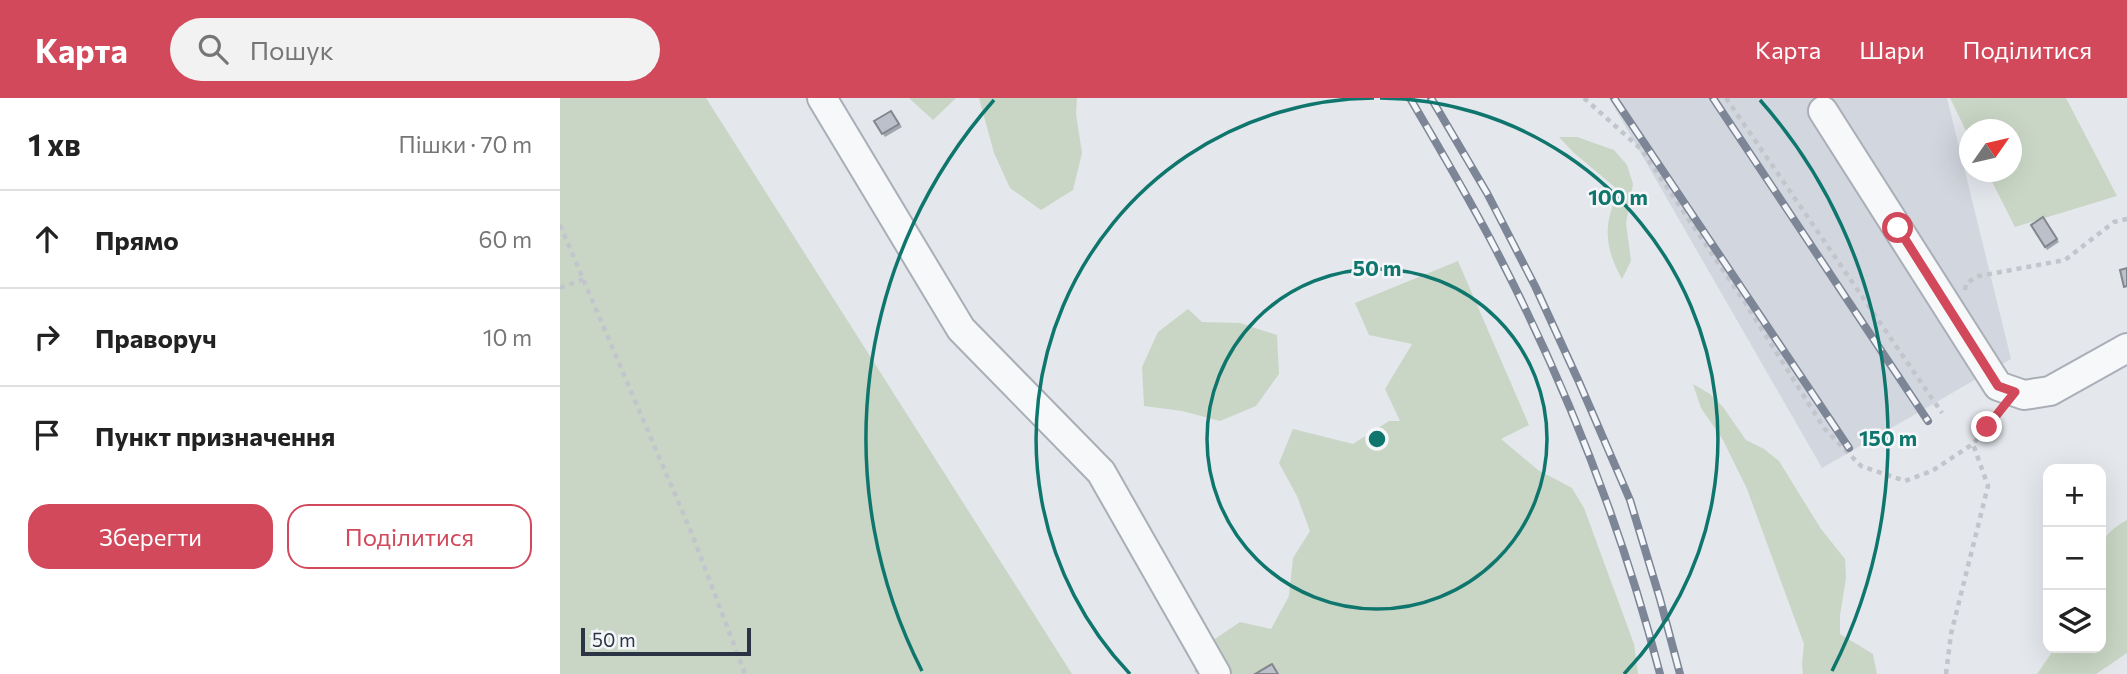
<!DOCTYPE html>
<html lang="uk">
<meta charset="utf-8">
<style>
body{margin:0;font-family:Commissioner,sans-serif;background:#f2f2f2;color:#222}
.controls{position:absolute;right:21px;bottom:21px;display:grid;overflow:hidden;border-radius:14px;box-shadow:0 7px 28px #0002}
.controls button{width:63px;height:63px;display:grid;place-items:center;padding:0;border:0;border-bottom:2px solid #e0e0e0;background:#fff;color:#222;font:35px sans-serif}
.compass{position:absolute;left:1399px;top:21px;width:63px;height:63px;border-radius:50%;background:#fff;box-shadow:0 7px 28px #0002;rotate:56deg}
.scale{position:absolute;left:21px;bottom:18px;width:170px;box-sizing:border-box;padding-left:7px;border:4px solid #2b3445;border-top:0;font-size:19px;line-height:24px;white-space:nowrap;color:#2b3445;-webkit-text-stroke:5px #f4f6f9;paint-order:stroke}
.stop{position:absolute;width:21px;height:21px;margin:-16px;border:5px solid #d1495b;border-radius:50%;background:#fff}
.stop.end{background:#d1495b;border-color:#fff;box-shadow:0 2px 7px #0008}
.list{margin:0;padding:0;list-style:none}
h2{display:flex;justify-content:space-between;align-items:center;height:91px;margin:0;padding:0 28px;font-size:30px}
h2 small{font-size:23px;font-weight:400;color:#767676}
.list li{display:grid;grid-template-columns:46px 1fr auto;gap:21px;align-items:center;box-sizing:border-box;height:98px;padding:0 28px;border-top:2px solid #e0e0e0}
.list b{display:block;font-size:26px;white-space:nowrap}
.list em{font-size:23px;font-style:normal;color:#767676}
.actions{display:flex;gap:14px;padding:21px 28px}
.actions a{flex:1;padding:16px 0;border:2px solid #d1495b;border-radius:21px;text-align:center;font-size:24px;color:#d1495b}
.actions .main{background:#d1495b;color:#fff}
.icon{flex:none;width:38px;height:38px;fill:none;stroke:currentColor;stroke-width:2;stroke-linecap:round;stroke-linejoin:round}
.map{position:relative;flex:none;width:1567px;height:576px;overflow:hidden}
header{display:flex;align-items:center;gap:42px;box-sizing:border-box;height:98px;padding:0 35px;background:#d1495b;color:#fff}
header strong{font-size:33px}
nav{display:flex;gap:38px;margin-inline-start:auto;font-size:24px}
.search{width:490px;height:63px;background:#f2f2f2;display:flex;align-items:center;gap:18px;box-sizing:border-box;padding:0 24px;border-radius:38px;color:#767676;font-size:26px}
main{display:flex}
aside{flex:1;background:#fff}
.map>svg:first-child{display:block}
.built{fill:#d2d6de}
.green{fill:#c9d6c5}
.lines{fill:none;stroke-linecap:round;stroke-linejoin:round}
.minor-casing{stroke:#a9aeb7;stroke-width:32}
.path{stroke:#c2c5cb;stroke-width:4.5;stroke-dasharray:5 5;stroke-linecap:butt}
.minor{stroke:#f7f8fa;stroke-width:28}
.rail-casing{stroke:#7d8696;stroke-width:8}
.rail{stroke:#f4f6f9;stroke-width:5;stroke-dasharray:16;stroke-linecap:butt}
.wall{fill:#a1a5ae}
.building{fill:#bbc0ca;stroke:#83868d;stroke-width:2}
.route{stroke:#d1495b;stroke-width:9}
.ring{fill:none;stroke:#0f766e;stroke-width:3.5}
.centre{fill:#0f766e;stroke:#f4f6f9;stroke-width:3.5}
.ring-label{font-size:21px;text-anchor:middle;font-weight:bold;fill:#0f766e;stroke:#f4f6f9;stroke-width:5;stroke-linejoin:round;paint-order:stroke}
</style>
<header>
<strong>Карта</strong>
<div class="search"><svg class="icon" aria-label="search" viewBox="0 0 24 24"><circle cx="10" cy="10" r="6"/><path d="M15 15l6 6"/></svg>Пошук</div>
<nav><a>Карта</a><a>Шари</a><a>Поділитися</a></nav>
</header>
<main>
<aside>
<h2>1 хв<small>Пішки · 70 m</small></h2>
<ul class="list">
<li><svg class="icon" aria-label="ahead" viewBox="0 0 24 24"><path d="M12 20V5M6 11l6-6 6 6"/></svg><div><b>Прямо</b></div><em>60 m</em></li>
<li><svg class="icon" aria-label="right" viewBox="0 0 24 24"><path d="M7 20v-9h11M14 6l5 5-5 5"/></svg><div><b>Праворуч</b></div><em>10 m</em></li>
<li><svg class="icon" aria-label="arrive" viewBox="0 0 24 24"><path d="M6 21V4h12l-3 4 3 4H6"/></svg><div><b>Пункт призначення</b></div></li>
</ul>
<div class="actions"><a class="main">Зберегти</a><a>Поділитися</a></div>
</aside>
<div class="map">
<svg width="1567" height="576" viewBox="0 0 1567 576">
<rect width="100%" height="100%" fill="#e4e7ec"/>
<polygon class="built" points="1049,0 1387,0 1451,261 1262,370"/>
<g class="green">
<polygon points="0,0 146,0 512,576 0,576"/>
<polygon points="349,0 396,0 373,22"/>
<polygon points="419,0 517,0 516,16 522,55 513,92 481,112 450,90 434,55"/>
<polygon points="1390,0 1506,0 1557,98 1455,129 1427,74 1451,74 1451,32 1409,32 1409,39"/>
<path d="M999 39H1017L1054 52 1067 67 1073 86 1066 125 1071 163 1062 181C1053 165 1046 147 1048 128 1049 116 1055 103 1057 91L1013 54Z"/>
<polygon points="898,163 969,327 941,341 978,372 1012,390 1024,410 1074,546 1078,576 641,576 634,574 649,545 680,524 711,531 729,498 733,460 750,433 737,398 719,365 733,331 793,346 829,323 840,323 825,291 852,246 809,237 795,205"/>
<polygon points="628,211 642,224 680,225 717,237 719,276 696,308 660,323 622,313 584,308 582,269 598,234"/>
<polygon points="1133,286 1150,296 1163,309 1186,342 1204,351 1219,363 1261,431 1285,461 1286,480 1280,517 1280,536 1313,556 1317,576 1243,576 1242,567 1244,546 1187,391 1163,342 1141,310"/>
<path d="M1567 422V555L1536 576H1477L1495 550H1541C1541 535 1540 520 1541 505 1541 499 1544 494 1544 489 1543 456 1531 442 1567 422Z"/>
</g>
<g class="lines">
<defs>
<g id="minor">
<polyline points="262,0 401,231 541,374 656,576"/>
<polyline points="1263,13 1438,288 1464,297 1490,293 1567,250"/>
</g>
</defs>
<use href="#minor" class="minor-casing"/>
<g class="path">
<polyline points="1024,0 1081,51 1184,203 1264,330 1301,368 1345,383 1372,373 1413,346 1439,314"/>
<polyline points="1166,0 1382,315"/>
<polyline points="0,127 132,436 185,576"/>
<polyline points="0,190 24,181"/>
<polyline points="1405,192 1406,185 1419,178 1505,162 1554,124 1567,121"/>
<polyline points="1386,576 1391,536 1428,388 1413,346"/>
</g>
<use href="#minor" class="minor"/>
<defs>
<g id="rail">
<path d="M850 0C879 50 909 100 936 152 1006 287 1062 429 1100 576"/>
<polyline points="871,0 927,95 975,188 1019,284 1070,402 1100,501 1120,576"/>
<polyline points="1054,0 1289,350"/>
<polyline points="1153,0 1368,323"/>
</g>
</defs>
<use href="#rail" class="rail-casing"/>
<use href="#rail" class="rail"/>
</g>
<g class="wall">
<polygon points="331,13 342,29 325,39 314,23"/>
<polygon points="1483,119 1499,144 1487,152 1471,127"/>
</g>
<g class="building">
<polygon points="331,13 339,26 322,36 314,23"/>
<polygon points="1483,119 1497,141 1485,149 1471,127"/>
<polygon points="1567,170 1567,188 1564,189 1560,172"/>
<polygon points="712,566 718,576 695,576"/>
</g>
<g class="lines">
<polyline class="route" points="1338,130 1438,288 1455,294 1427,329"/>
</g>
<g class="ring">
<circle cx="817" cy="341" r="170"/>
<path d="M570 576A341 341 0 0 1 814 0M820 0A341 341 0 0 1 1064 576"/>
<path d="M362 573A511 511 0 0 1 434 2M1200 2A511 511 0 0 1 1272 573"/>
</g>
<circle cx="817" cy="341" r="10" class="centre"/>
<g class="ring-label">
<text x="1058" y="107">100 m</text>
<text x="817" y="178">50 m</text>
<text x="1328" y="348">150 m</text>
</g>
</svg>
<div class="controls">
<button>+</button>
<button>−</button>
<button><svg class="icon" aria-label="layers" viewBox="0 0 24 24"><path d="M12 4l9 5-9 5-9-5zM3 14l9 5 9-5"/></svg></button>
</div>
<svg class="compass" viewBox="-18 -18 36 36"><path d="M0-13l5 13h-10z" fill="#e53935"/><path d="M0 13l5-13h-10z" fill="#767676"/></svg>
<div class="scale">50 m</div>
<div class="stop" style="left:1338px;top:130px"></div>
<div class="stop end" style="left:1427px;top:329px"></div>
</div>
</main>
